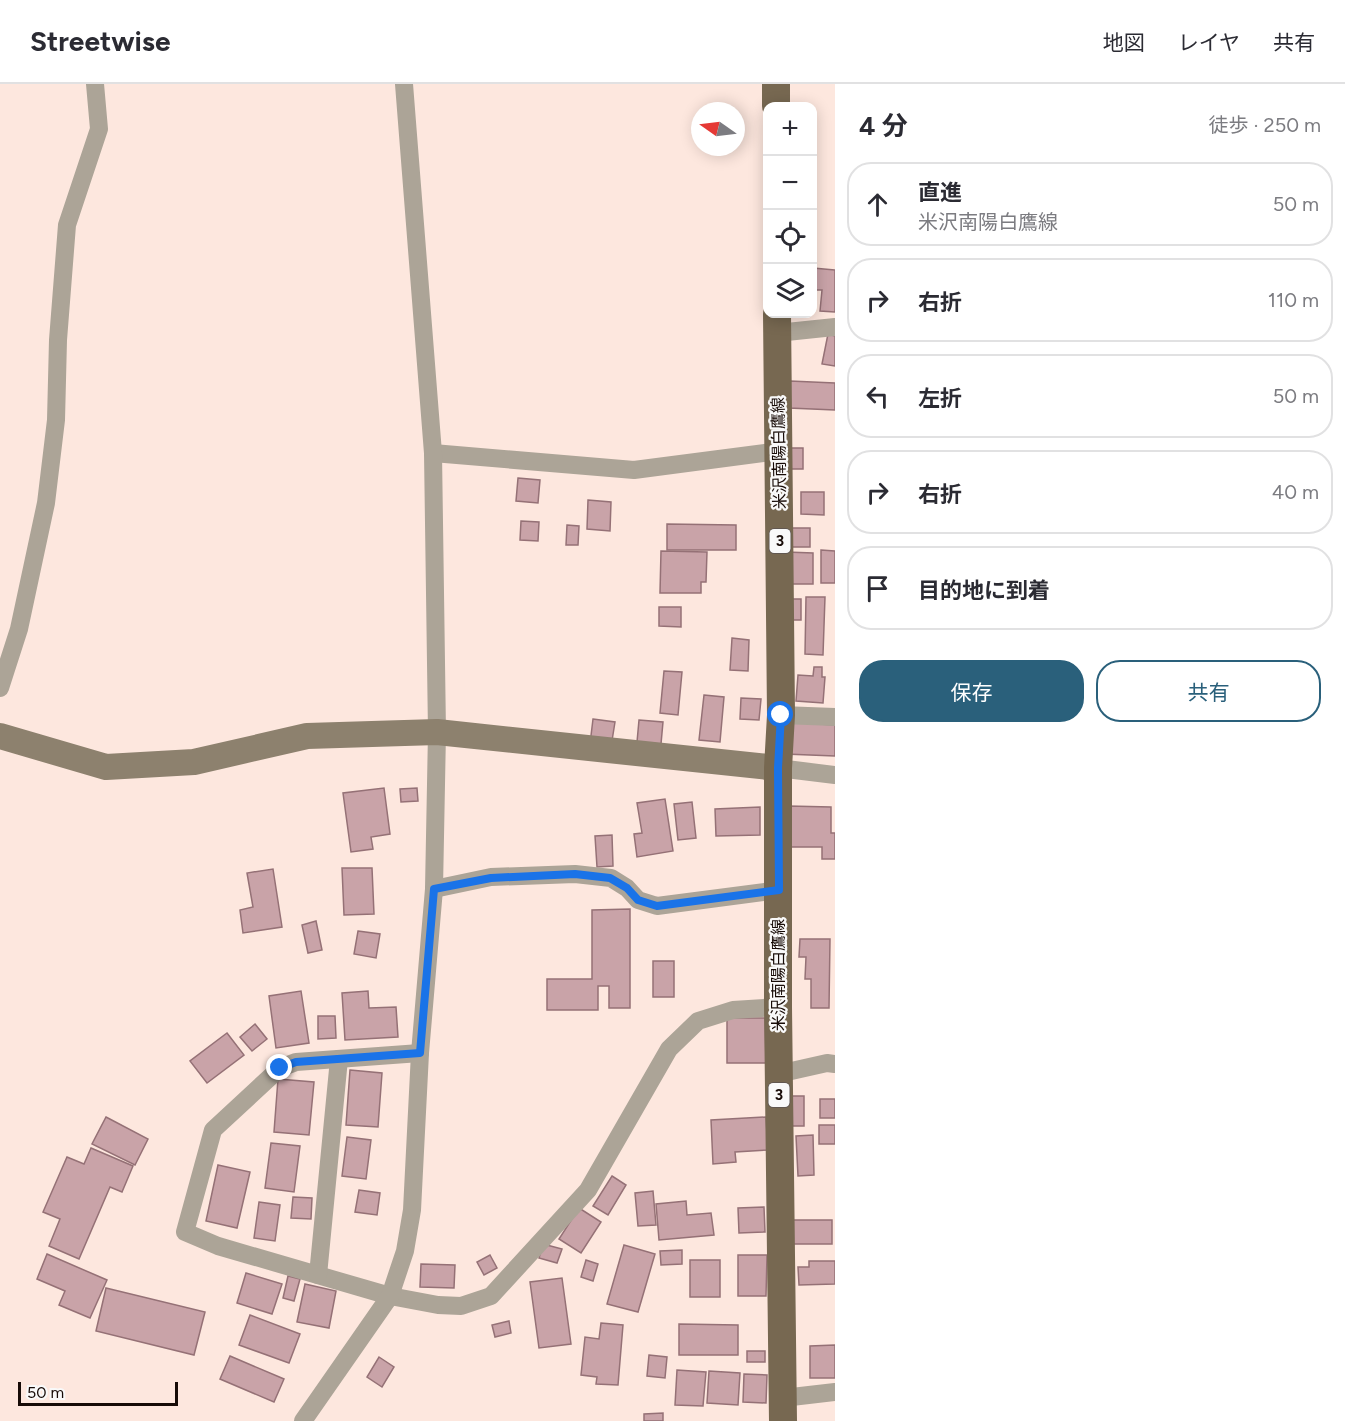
<!DOCTYPE html>
<html lang="ja">
<meta charset="utf-8">
<style>
body{margin:0;font-family:Figtree,"Noto Sans JP",sans-serif;background:#f7f7f7;color:#2b2b33}
.controls{position:absolute;right:18px;top:18px;display:grid;overflow:hidden;border-radius:12px;box-shadow:0 3px 15px #0003}
.controls button{width:54px;height:54px;display:grid;place-items:center;padding:0;border:0;border-bottom:2px solid #e1e1e2;background:#fff;color:#2b2b33;font:30px sans-serif}
.compass{position:absolute;left:691px;top:18px;width:54px;height:54px;border-radius:50%;background:#fff;box-shadow:0 3px 15px #0003;rotate:284deg}
.scale{position:absolute;left:18px;bottom:15px;width:160px;box-sizing:border-box;padding-left:6px;border:3px solid #170b07;border-top:0;font-size:16px;line-height:21px;white-space:nowrap;color:#170b07;-webkit-text-stroke:4px #f9f9f9;paint-order:stroke}
.stop{position:absolute;width:18px;height:18px;margin:-14px;border:4px solid #1a73e8;border-radius:50%;background:#fff}
.stop.end{background:#1a73e8;border-color:#fff;box-shadow:0 2px 6px #0008}
.list{margin:0;padding:0;list-style:none}
h2{display:flex;justify-content:space-between;align-items:center;height:78px;margin:0;padding:0 24px;font-size:26px}
h2 small{font-size:20px;font-weight:400;color:#7c7c81}
.list li{display:grid;grid-template-columns:39px 1fr auto;gap:18px;align-items:center;box-sizing:border-box;height:84px;margin:0 12px 12px;padding:0 12px;border:2px solid #e1e1e2;border-radius:24px}
.list b{display:block;font-size:22px;white-space:nowrap}
.list p{margin:0;font-size:20px;white-space:nowrap;color:#7c7c81}
.list em{font-size:20px;font-style:normal;color:#7c7c81}
.actions{display:flex;gap:12px;padding:18px 24px}
.actions a{flex:1;padding:14px 0;border:2px solid #2a607b;border-radius:24px;text-align:center;font-size:21px;color:#2a607b}
.actions .main{background:#2a607b;color:#fff}
.icon{flex:none;width:33px;height:33px;fill:none;stroke:currentColor;stroke-width:2;stroke-linecap:round;stroke-linejoin:round}
.map{position:relative;flex:none;width:835px;height:1337px;overflow:hidden}
header{display:flex;align-items:center;gap:36px;box-sizing:border-box;height:84px;padding:0 30px;background:#fff;border-bottom:2px solid #e1e1e2}
header strong{font-size:28px}
nav{display:flex;gap:33px;margin-inline-start:auto;font-size:21px}
main{display:flex}
aside{flex:1;background:#fff}
.map>svg:first-child{display:block}
.building{fill:#c9a3a8;stroke:#957176;stroke-width:1.5}
.lines{fill:none;stroke-linecap:round;stroke-linejoin:round}
.street{stroke:#aca497;stroke-width:18}
.secondary{stroke:#8d816e;stroke-width:26}
.primary{stroke:#776851;stroke-width:28}
.route{stroke:#1a73e8;stroke-width:8}
.labels{text-anchor:middle;dominant-baseline:central;stroke-width:4.5;stroke-linejoin:round;paint-order:stroke}
.shield{fill:#f9f9f9;stroke:#5b5250;stroke-width:1.5}
.shield-label{font-size:15px;font-weight:bold;fill:#170b07}
.street-label{font-size:16px;fill:#170b07;stroke:#f9f9f9}
</style>
<header>
<strong>Streetwise</strong>
<nav><a>地図</a><a>レイヤ</a><a>共有</a></nav>
</header>
<main>
<div class="map">
<svg width="835" height="1337" viewBox="0 0 835 1337">
<rect width="100%" height="100%" fill="#fde7de"/>
<g class="building">
<polygon points="813,184 835,186 835,228 820,227 822,206 812,206"/>
<polygon points="828,250 835,252 835,282 822,280"/>
<polygon points="790,297 835,299 835,326 789,324"/>
<rect x="787" y="364" width="16" height="21"/>
<polygon points="518,394 540,396 538,419 516,417"/>
<polygon points="801,408 824,408 824,431 801,430"/>
<polygon points="588,416 611,418 610,447 587,445"/>
<polygon points="521,437 539,438 538,457 520,456"/>
<polygon points="667,440 736,441 736,466 667,466"/>
<polygon points="567,441 579,442 578,461 566,461"/>
<polygon points="788,444 810,444 810,463 787,463"/>
<polygon points="821,466 835,467 835,499 821,499"/>
<polygon points="661,467 707,468 706,498 701,498 701,509 660,509"/>
<polygon points="786,468 813,469 813,500 785,500"/>
<polygon points="806,513 825,513 823,571 805,570"/>
<rect x="789" y="515" width="12" height="21"/>
<polygon points="659,523 681,523 681,543 659,542"/>
<polygon points="732,554 749,556 748,587 730,586"/>
<polygon points="814,583 822,583 822,593 825,593 823,619 796,617 798,591 813,592"/>
<polygon points="664,587 682,588 678,631 660,629"/>
<polygon points="704,611 724,613 720,658 699,656"/>
<polygon points="741,614 761,615 759,636 740,635"/>
<polygon points="593,635 615,638 611,663 590,660"/>
<polygon points="639,636 663,638 660,671 636,669"/>
<polygon points="787,638 835,641 835,672 785,670"/>
<polygon points="384,704 390,750 371,753 373,765 351,768 343,709"/>
<polygon points="417,704 418,717 401,718 400,705"/>
<polygon points="665,715 673,767 637,773 634,750 642,749 637,719"/>
<polygon points="692,718 696,754 678,756 674,720"/>
<polygon points="788,722 831,723 831,749 835,749 835,775 822,775 822,763 787,763"/>
<polygon points="760,723 760,751 716,752 715,725"/>
<polygon points="612,751 613,782 597,783 595,752"/>
<polygon points="342,784 372,784 374,830 344,831"/>
<polygon points="273,785 282,843 243,849 240,826 253,823 247,789"/>
<polygon points="630,825 630,924 609,924 609,902 598,902 598,926 547,926 547,895 592,895 592,826"/>
<polygon points="316,837 322,866 308,869 302,841"/>
<polygon points="358,847 380,850 376,874 354,870"/>
<polygon points="800,855 830,855 829,924 811,924 811,895 805,895 806,873 799,873"/>
<rect x="653" y="877" width="21" height="36"/>
<polygon points="301,907 309,959 276,964 269,912"/>
<polygon points="368,907 369,924 396,923 398,953 345,956 342,909"/>
<polygon points="318,932 335,932 336,954 318,955"/>
<polygon points="727,934 765,934 766,979 727,979"/>
<polygon points="255,940 267,955 252,967 240,953"/>
<polygon points="227,949 244,971 207,999 190,977"/>
<polygon points="350,986 382,989 378,1043 346,1041"/>
<polygon points="278,995 314,998 309,1051 274,1048"/>
<rect x="789" y="1012" width="15" height="30"/>
<rect x="820" y="1015" width="15" height="19"/>
<polygon points="106,1033 148,1055 135,1081 92,1060"/>
<polygon points="766,1033 768,1066 735,1068 736,1078 713,1080 711,1036"/>
<rect x="819" y="1041" width="16" height="19"/>
<polygon points="813,1051 814,1091 798,1092 796,1052"/>
<polygon points="347,1053 371,1056 366,1095 342,1092"/>
<polygon points="271,1059 300,1062 294,1108 265,1104"/>
<polygon points="91,1064 133,1082 122,1108 110,1103 79,1175 49,1162 60,1135 43,1128 67,1073 84,1080"/>
<polygon points="218,1081 250,1088 237,1144 206,1137"/>
<polygon points="612,1092 626,1101 608,1131 593,1122"/>
<polygon points="359,1106 380,1109 377,1131 355,1128"/>
<polygon points="653,1107 656,1141 638,1142 635,1109"/>
<polygon points="293,1113 312,1114 311,1135 291,1134"/>
<polygon points="686,1117 687,1131 711,1129 714,1151 659,1156 656,1120"/>
<polygon points="259,1118 280,1121 275,1157 254,1154"/>
<polygon points="764,1123 765,1148 739,1149 738,1124"/>
<polygon points="579,1124 601,1138 581,1169 559,1155"/>
<rect x="791" y="1136" width="41" height="24"/>
<polygon points="543,1160 562,1165 557,1179 539,1174"/>
<polygon points="624,1161 655,1170 638,1228 607,1220"/>
<polygon points="682,1166 682,1180 661,1181 660,1167"/>
<polygon points="47,1170 107,1196 90,1234 59,1221 65,1207 37,1195"/>
<polygon points="490,1171 497,1184 484,1191 477,1178"/>
<polygon points="738,1171 767,1171 766,1212 738,1212"/>
<polygon points="586,1176 598,1180 593,1197 581,1193"/>
<rect x="690" y="1176" width="30" height="37"/>
<polygon points="809,1177 835,1177 835,1200 799,1201 798,1183 809,1183"/>
<polygon points="421,1180 455,1181 454,1204 420,1203"/>
<polygon points="246,1189 282,1200 272,1230 237,1219"/>
<polygon points="288,1192 300,1195 294,1217 283,1214"/>
<polygon points="562,1194 571,1260 539,1264 530,1198"/>
<polygon points="305,1200 336,1207 329,1244 297,1238"/>
<polygon points="106,1204 205,1228 194,1271 96,1247"/>
<polygon points="250,1231 300,1250 289,1279 239,1261"/>
<polygon points="509,1237 511,1249 495,1253 492,1241"/>
<polygon points="601,1239 623,1241 618,1301 596,1300 597,1293 581,1291 585,1253 599,1255"/>
<polygon points="679,1240 738,1241 738,1271 679,1271"/>
<polygon points="835,1261 835,1294 810,1294 810,1262"/>
<rect x="747" y="1267" width="18" height="11"/>
<polygon points="649,1271 667,1273 665,1294 647,1292"/>
<polygon points="230,1272 284,1295 274,1318 220,1295"/>
<polygon points="379,1273 394,1283 382,1303 367,1293"/>
<polygon points="677,1286 706,1288 703,1322 675,1321"/>
<polygon points="709,1287 740,1289 738,1321 707,1319"/>
<polygon points="744,1290 767,1291 766,1319 743,1318"/>
<polygon points="663,1329 663,1337 644,1337 644,1330"/>
</g>
<g class="lines">
<g class="street">
<polyline points="777,249 835,243"/>
<polyline points="433,369 634,386 779,367"/>
<polyline points="0,604 19,545 46,419 56,336 58,256 67,141 99,45 95,0"/>
<polyline points="781,631 835,633"/>
<polyline points="778,684 835,691"/>
<polyline points="434,805 491,793 575,790 611,794 627,804 638,816 657,822 779,806"/>
<polyline points="420,969 296,978 280,984 213,1046 185,1148 218,1162 390,1212 438,1221 461,1222 491,1212 588,1106 669,965 698,937 733,926 778,923"/>
<polyline points="778,990 827,979 835,980"/>
<polyline points="318,1191 339,975"/>
<polyline points="783,1314 835,1308"/>
<polyline points="303,1337 390,1212 405,1167 412,1126 420,969 434,805 437,648 433,369 404,0"/>
</g>
<polyline class="secondary" points="0,652 106,683 194,678 307,652 437,648 778,684"/>
<g class="primary">
<polyline points="776,0 776,22"/>
<polyline points="777,230 781,631 778,684 778,923 783,1337"/>
</g>
</g>
<g class="lines">
<polyline class="route" points="280,984 296,978 420,969 434,805 491,794 575,790 610,794 627,804 638,816 657,822 779,806 778,684 781,631"/>
</g>
<g class="labels">
<g class="shield">
<rect x="769.5" y="445" width="21" height="24" rx="4.5"/>
<rect x="768.5" y="999" width="21" height="24" rx="4.5"/>
</g>
<g class="shield-label">
<text x="780" y="457">3</text>
<text x="779" y="1011">3</text>
</g>
<g class="street-label">
<text transform="translate(779 369) rotate(-91)">米沢南陽白鷹線</text>
<text transform="translate(778 891) rotate(-90)">米沢南陽白鷹線</text>
</g>
</g>
</svg>
<div class="controls">
<button>+</button>
<button>−</button>
<button><svg class="icon" aria-label="locate" viewBox="0 0 24 24"><circle cx="12" cy="12" r="6"/><path d="M12 2v4M12 18v4M2 12h4M18 12h4"/></svg></button>
<button><svg class="icon" aria-label="layers" viewBox="0 0 24 24"><path d="M12 4l9 5-9 5-9-5zM3 14l9 5 9-5"/></svg></button>
</div>
<svg class="compass" viewBox="-18 -18 36 36"><path d="M0-13l5 13h-10z" fill="#e53935"/><path d="M0 13l5-13h-10z" fill="#7c7c81"/></svg>
<div class="scale">50 m</div>
<div class="stop" style="left:781px;top:631px"></div>
<div class="stop end" style="left:280px;top:984px"></div>
</div>
<aside>
<h2>4 分<small>徒歩 · 250 m</small></h2>
<ul class="list">
<li><svg class="icon" aria-label="ahead" viewBox="0 0 24 24"><path d="M12 20V5M6 11l6-6 6 6"/></svg><div><b>直進</b><p>米沢南陽白鷹線</p></div><em>50 m</em></li>
<li><svg class="icon" aria-label="right" viewBox="0 0 24 24"><path d="M7 20v-9h11M14 6l5 5-5 5"/></svg><div><b>右折</b></div><em>110 m</em></li>
<li><svg class="icon" aria-label="left" viewBox="0 0 24 24"><path d="M17 20v-9H6M10 6l-5 5 5 5"/></svg><div><b>左折</b></div><em>50 m</em></li>
<li><svg class="icon" aria-label="right" viewBox="0 0 24 24"><path d="M7 20v-9h11M14 6l5 5-5 5"/></svg><div><b>右折</b></div><em>40 m</em></li>
<li><svg class="icon" aria-label="arrive" viewBox="0 0 24 24"><path d="M6 21V4h12l-3 4 3 4H6"/></svg><div><b>目的地に到着</b></div></li>
</ul>
<div class="actions"><a class="main">保存</a><a>共有</a></div>
</aside>
</main>
